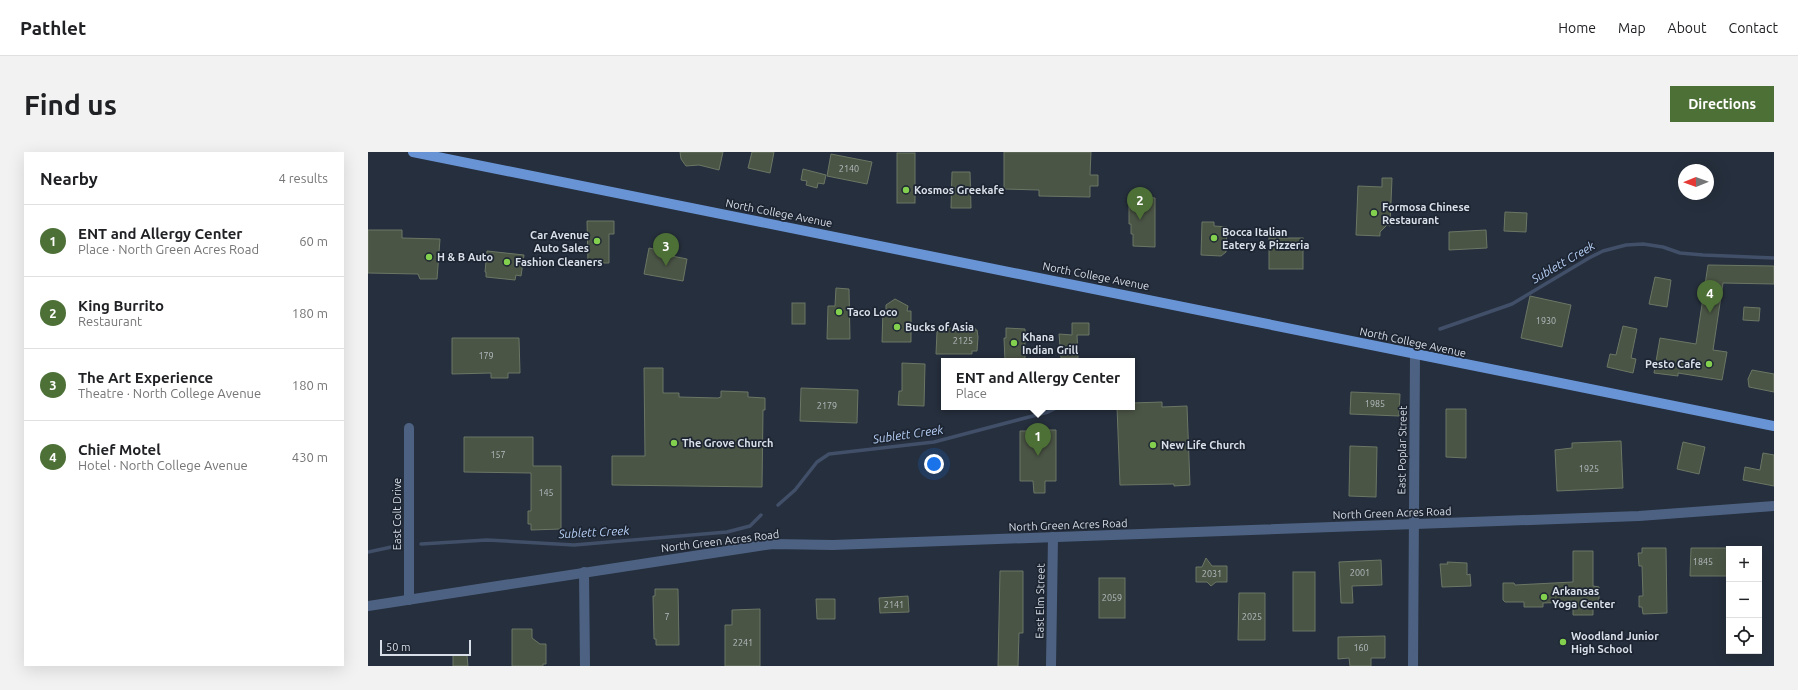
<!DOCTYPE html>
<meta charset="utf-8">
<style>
body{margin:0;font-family:Ubuntu,sans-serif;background:#f2f2f2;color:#202124}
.controls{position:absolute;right:12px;bottom:12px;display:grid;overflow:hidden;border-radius:0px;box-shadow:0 4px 16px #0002}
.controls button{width:36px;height:36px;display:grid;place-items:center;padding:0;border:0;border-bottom:1px solid #e0e0e0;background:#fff;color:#202124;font:20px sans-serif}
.compass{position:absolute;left:1310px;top:12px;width:36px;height:36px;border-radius:50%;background:#fff;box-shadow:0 4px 16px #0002;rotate:269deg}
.scale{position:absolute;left:12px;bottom:10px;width:91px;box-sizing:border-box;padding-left:4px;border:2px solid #d9dfe8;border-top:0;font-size:11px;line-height:14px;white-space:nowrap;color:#d9dfe8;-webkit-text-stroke:3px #1d2533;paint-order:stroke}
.you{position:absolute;left:566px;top:312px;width:14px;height:14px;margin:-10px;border:3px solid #fff;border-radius:50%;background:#1a73e8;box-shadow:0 0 0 6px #1a73e833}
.badge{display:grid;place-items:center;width:26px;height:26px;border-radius:50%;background:#4d7037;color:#fff;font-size:13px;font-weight:700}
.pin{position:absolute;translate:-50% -33px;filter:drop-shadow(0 1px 2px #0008)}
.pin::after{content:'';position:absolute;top:21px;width:14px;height:12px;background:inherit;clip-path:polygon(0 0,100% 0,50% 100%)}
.popup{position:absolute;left:573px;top:206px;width:194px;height:52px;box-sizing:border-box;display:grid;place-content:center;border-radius:0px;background:#fff;filter:drop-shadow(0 1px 3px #0005);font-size:13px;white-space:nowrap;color:#757577}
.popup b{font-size:15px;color:#202124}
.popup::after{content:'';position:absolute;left:50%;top:100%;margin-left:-8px;border:8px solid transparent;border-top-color:#fff}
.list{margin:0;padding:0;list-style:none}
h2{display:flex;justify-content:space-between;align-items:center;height:52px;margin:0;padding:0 16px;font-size:17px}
h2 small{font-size:13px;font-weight:400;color:#757577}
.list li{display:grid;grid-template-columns:26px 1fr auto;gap:12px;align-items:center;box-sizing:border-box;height:72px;padding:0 16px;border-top:1px solid #e0e0e0}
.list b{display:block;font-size:15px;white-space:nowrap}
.list p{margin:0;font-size:13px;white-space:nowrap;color:#757577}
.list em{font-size:13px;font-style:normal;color:#757577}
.icon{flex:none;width:22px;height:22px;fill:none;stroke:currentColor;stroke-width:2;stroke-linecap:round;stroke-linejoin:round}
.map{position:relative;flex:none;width:1406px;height:514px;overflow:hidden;border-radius:0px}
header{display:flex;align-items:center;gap:24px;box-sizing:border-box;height:56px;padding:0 20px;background:#fff;border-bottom:1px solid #e0e0e0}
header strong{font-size:19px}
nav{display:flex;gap:22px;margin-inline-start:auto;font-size:14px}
.intro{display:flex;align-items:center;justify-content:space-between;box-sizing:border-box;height:96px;padding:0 24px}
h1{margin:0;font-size:28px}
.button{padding:10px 18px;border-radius:0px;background:#4d7037;color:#fff;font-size:14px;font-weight:700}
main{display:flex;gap:24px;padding:0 24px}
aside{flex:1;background:#fff;border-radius:0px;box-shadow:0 4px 16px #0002}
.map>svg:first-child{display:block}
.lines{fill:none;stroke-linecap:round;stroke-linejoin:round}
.stream{stroke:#414f68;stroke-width:3.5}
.building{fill:#4b5546;stroke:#6b7665}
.minor{stroke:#4d6282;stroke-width:10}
.primary{stroke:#6894d5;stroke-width:10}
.poi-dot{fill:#83d04f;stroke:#1d2533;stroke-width:1.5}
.labels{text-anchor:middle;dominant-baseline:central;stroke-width:3.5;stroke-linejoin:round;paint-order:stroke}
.number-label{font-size:9px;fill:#b6bcc0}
.poi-label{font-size:11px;font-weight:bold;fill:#d9dfe8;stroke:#1d2533;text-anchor:start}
.street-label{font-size:11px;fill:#d9dfe8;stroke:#1d2533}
.water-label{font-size:12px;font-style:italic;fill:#b7d0f6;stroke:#1d2533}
</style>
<header>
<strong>Pathlet</strong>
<nav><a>Home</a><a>Map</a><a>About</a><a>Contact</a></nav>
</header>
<div class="intro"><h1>Find us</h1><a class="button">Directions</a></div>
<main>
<aside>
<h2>Nearby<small>4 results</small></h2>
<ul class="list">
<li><span class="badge">1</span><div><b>ENT and Allergy Center</b><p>Place · North Green Acres Road</p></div><em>60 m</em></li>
<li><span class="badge">2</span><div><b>King Burrito</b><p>Restaurant</p></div><em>180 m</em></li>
<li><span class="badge">3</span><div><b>The Art Experience</b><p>Theatre · North College Avenue</p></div><em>180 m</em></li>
<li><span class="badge">4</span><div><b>Chief Motel</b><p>Hotel · North College Avenue</p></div><em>430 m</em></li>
</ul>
</aside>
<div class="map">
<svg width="1406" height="514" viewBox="0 0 1406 514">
<rect width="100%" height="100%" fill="#262f3d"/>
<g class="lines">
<g class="stream">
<polyline points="1072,177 1144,152 1221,106 1235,99 1258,93 1275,92 1295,95 1312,101 1335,103 1406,106"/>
<polyline points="410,353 427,338 449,310 461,302 566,290 680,260 690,255"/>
<polyline points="53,392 119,388 206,393 359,380 382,374 393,363"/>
<polyline points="0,400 33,393"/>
</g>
</g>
<g class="building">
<polygon points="312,0 355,0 351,18 331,13 318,14 313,7"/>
<polygon points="384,0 406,0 402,21 380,16"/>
<polygon points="636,0 723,0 722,23 730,23 730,34 722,34 722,45 671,44 671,38 636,37"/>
<rect x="529" y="1" width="18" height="50"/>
<polygon points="463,2 504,10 499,32 459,24"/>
<polygon points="435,17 458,23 456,32 450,31 449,36 438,33 439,29 433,28"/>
<polygon points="584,20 602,20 603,56 583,56"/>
<polygon points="1014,26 1024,26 1022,74 1019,73 1012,80 1012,84 988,83 990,34 1014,35"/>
<polygon points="776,45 787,46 787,95 765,94 765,82 763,82 763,72 761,72 761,52 763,52 763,46"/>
<polygon points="1137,60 1159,61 1158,80 1136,79"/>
<polygon points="219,69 246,69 246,82 241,82 241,111 220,111"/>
<polygon points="834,70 846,70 846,74 859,75 858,100 853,104 833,103"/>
<polygon points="0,78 34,78 34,86 72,87 69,127 52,127 50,122 0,121"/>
<polygon points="1118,78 1119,96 1081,98 1081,80"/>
<rect x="901" y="86" width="34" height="31"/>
<polygon points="281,96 295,99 294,102 319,107 315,129 276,122"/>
<polygon points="119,99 156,103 153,124 148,123 147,128 118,125 118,120 117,120"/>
<polygon points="1340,113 1406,114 1406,132 1355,131 1345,198 1359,200 1354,228 1310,221 1310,224 1286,221 1292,186 1328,192"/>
<polygon points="1287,125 1303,128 1299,155 1281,152"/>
<polygon points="468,136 481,137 482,187 459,187 460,154 467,154"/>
<polygon points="1162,144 1203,153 1194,195 1153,186"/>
<polygon points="527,147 540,154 539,159 543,159 543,190 514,190 515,158 518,158 518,153"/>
<rect x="424" y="151" width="13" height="21"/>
<polygon points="1376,155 1392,156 1391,169 1375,168"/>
<polygon points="704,171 721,171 721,183 709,183 710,206 693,206 691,182 704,183"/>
<polygon points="1255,174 1269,177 1263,206 1268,207 1265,221 1239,215 1242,202 1248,203"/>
<polygon points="573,176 607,176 607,178 609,178 610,185 609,199 604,199 604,202 568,202 569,180"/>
<polygon points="638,176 657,177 657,209 637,209 636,186 638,186"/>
<polygon points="84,186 151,186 152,221 140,221 140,226 123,226 123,221 84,222"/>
<polygon points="534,211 557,212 556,254 530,253 531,239 534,239"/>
<polygon points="276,216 295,216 295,241 311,241 311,245 350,246 353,245 353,239 380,240 380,245 397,246 397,258 395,258 394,335 244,333 244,304 277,304"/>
<polygon points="1384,218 1406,222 1406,240 1381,235 1380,227"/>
<polygon points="433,236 490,238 489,271 432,269"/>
<polygon points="983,240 1032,242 1031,264 982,262"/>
<polygon points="794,250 794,255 819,254 822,333 806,334 806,332 752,333 749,255 764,255 764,251"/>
<polygon points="1078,257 1098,257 1098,306 1078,305"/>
<polygon points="675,275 675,278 688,278 688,329 677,329 677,341 666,341 665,329 652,329 652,279 665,279 665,276"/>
<polygon points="96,285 165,285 165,314 193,314 193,377 163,378 163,372 160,372 160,359 163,359 163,321 96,320"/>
<polygon points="1253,289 1255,336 1189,339 1187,298 1204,296 1204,291"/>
<polygon points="1315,290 1337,295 1331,322 1309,317"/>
<polygon points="982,294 1009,295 1008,345 981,344"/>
<polygon points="1395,301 1406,303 1406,334 1375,328 1377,315 1392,318"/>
<polygon points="1274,396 1298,396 1299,461 1275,462 1274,455 1271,455 1271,444 1275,444 1274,414 1271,414 1270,401 1274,401"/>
<polygon points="1323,396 1361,396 1361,424 1322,424"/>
<polygon points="1205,399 1225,399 1225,434 1231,435 1231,456 1225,456 1225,463 1205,463 1205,450 1175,451 1175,455 1156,455 1156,450 1137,450 1135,448 1135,431 1146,431 1147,433 1205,430"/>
<polygon points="838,406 844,414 859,414 859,430 848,430 843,434 839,430 828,430 828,415 834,415"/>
<polygon points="1013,408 1014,433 984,434 985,451 973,451 971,410"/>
<polygon points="1079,410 1099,411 1099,423 1102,422 1103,434 1074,435 1072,412 1080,412"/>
<polygon points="632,419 655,419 655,481 651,481 650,514 630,514"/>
<rect x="925" y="420" width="22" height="59"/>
<rect x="731" y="426" width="26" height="40"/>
<polygon points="287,437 310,437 311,493 288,493 288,487 286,487 285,444 287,444"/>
<polygon points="871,441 897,441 897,488 870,488"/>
<polygon points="540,444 541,460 512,461 511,446"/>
<polygon points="448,447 467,447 467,467 449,467"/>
<polygon points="392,457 392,514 357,514 357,473 364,473 364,458"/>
<polygon points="144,477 164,477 164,486 172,492 178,492 178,512 175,512 175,514 144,514"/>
<polygon points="1017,484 1017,506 1003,506 1003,514 982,514 981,506 970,507 970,485"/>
<polygon points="85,503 99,503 100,514 85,514"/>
</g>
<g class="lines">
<g class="minor">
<polyline points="41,276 41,448"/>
<polyline points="216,420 217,514"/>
<polyline points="0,454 384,395 405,392 465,393 1271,364 1406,354"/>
<polyline points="683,514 685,385"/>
<polyline points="1045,514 1047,203"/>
</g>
<polyline class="primary" points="45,0 1406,274"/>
</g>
<g class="poi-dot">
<circle cx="538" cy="38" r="4"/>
<circle cx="1006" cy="61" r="4"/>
<circle cx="846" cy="86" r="4"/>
<circle cx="229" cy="89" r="4"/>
<circle cx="61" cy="105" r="4"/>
<circle cx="139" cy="110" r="4"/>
<circle cx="471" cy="160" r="4"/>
<circle cx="529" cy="175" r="4"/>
<circle cx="646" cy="191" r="4"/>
<circle cx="1341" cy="212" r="4"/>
<circle cx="306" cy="291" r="4"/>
<circle cx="785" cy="293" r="4"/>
<circle cx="1176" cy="445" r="4"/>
<circle cx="1195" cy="490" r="4"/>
</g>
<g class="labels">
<g class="number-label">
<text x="481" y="17">2140</text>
<text x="1178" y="169">1930</text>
<text x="595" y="189">2125</text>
<text x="118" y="204">179</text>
<text x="1007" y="252">1985</text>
<text x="459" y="254">2179</text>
<text x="130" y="303">157</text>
<text x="1221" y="317">1925</text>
<text x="178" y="341">145</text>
<text x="1335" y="410">1845</text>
<text x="992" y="421">2001</text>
<text x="844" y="422">2031</text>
<text x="744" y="446">2059</text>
<text x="526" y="453">2141</text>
<text x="299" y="465">7</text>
<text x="884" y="465">2025</text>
<text x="375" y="491">2241</text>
<text x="993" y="496">160</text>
</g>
<g class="poi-label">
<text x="546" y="38">Kosmos Greekafe</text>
<text x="1014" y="55">Formosa Chinese<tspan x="1014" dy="13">Restaurant</tspan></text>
<text x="854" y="80">Bocca Italian<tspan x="854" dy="13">Eatery &amp; Pizzeria</tspan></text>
<text x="221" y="83" text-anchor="end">Car Avenue<tspan x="221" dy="13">Auto Sales</tspan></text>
<text x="69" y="105">H &amp; B Auto</text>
<text x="147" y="110">Fashion Cleaners</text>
<text x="479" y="160">Taco Loco</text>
<text x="537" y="175">Bucks of Asia</text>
<text x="654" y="185">Khana<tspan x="654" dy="13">Indian Grill</tspan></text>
<text x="1333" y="212" text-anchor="end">Pesto Cafe</text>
<text x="314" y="291">The Grove Church</text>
<text x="793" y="293">New Life Church</text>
<text x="1184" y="439">Arkansas<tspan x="1184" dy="13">Yoga Center</tspan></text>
<text x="1203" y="484">Woodland Junior<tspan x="1203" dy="13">High School</tspan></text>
</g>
<g class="street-label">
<text transform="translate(411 61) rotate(11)">North College Avenue</text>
<text transform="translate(728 124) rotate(11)">North College Avenue</text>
<text transform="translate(1045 190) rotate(12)">North College Avenue</text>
<text transform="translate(1034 298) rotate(-89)">East Poplar Street</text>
<text transform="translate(1024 361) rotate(-2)">North Green Acres Road</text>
<text transform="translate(29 362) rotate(-90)">East Colt Drive</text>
<text transform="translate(700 373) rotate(-2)">North Green Acres Road</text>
<text transform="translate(352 389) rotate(-7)">North Green Acres Road</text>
<text transform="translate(672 449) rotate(-89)">East Elm Street</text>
</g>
<g class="water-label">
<text transform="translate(1195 110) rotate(-30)">Sublett Creek</text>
<text transform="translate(540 282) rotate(-8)">Sublett Creek</text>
<text transform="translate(226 380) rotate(-3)">Sublett Creek</text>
</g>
</g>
</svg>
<div class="controls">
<button>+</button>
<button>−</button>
<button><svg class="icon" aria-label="locate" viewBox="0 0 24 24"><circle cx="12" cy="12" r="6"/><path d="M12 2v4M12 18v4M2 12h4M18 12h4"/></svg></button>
</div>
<svg class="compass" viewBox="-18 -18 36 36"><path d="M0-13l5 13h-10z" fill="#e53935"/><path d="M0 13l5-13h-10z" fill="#757577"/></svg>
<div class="scale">50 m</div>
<div class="you"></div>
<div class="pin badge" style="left:670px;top:304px">1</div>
<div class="popup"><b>ENT and Allergy Center</b>Place</div>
<div class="pin badge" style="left:772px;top:68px">2</div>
<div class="pin badge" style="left:298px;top:114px">3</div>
<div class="pin badge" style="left:1342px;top:161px">4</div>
</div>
</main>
